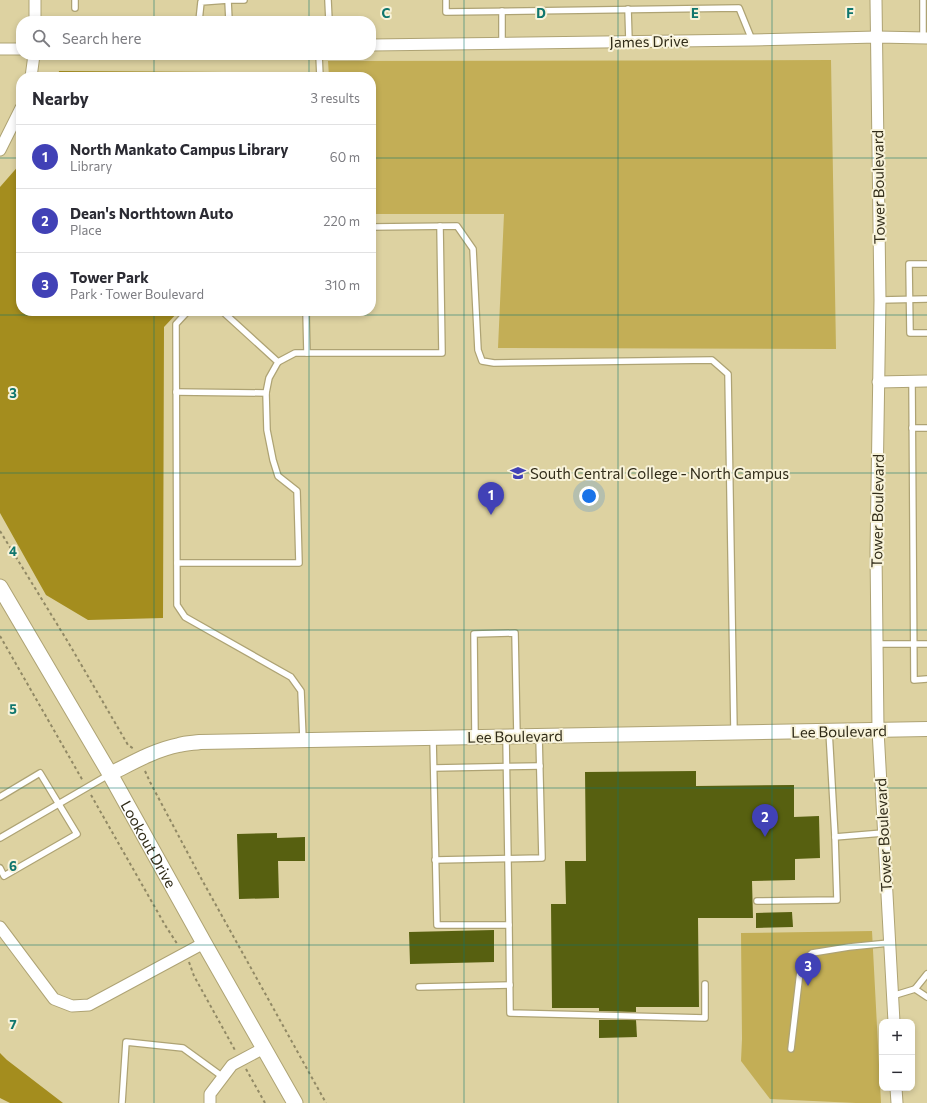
<!DOCTYPE html>
<meta charset="utf-8">
<style>
body{margin:0;font-family:Commissioner,sans-serif;background:#f7f7f7;color:#2b2b33}
.controls{position:absolute;right:12px;bottom:12px;display:grid;overflow:hidden;border-radius:8px;box-shadow:0 2px 6px #0003}
.controls button{width:36px;height:36px;display:grid;place-items:center;padding:0;border:0;border-bottom:1px solid #e1e1e2;background:#fff;color:#2b2b33;font:20px sans-serif}
.you{position:absolute;left:589px;top:496px;width:14px;height:14px;margin:-10px;border:3px solid #fff;border-radius:50%;background:#1a73e8;box-shadow:0 0 0 6px #1a73e833}
.badge{display:grid;place-items:center;width:26px;height:26px;border-radius:50%;background:#4141b6;color:#fff;font-size:13px;font-weight:700}
.pin{position:absolute;translate:-50% -33px;filter:drop-shadow(0 1px 2px #0008)}
.pin::after{content:'';position:absolute;top:21px;width:14px;height:12px;background:inherit;clip-path:polygon(0 0,100% 0,50% 100%)}
.list{margin:0;padding:0;list-style:none}
h2{display:flex;justify-content:space-between;align-items:center;height:52px;margin:0;padding:0 16px;font-size:17px}
h2 small{font-size:13px;font-weight:400;color:#7c7c81}
.list li{display:grid;grid-template-columns:26px 1fr auto;gap:12px;align-items:center;box-sizing:border-box;height:64px;padding:0 16px;border-top:1px solid #e1e1e2}
.list b{display:block;font-size:15px;white-space:nowrap}
.list p{margin:0;font-size:13px;white-space:nowrap;color:#7c7c81}
.list em{font-size:13px;font-style:normal;color:#7c7c81}
.icon{flex:none;width:22px;height:22px;fill:none;stroke:currentColor;stroke-width:2;stroke-linecap:round;stroke-linejoin:round}
.map{position:relative;flex:none;width:927px;height:1103px;overflow:hidden}
.search{position:absolute;background:#fff;box-shadow:0 2px 6px #0003;left:16px;top:16px;width:360px;height:44px;display:flex;align-items:center;gap:10px;box-sizing:border-box;padding:0 14px;border-radius:16px;color:#7c7c81;font-size:15px}
.panel{position:absolute;background:#fff;box-shadow:0 2px 6px #0003;left:16px;top:72px;width:360px;height:244px;border-radius:16px}
.map>svg:first-child{display:block}
.green{fill:#c3ae56}
.forest{fill:#a48d1e}
.building{fill:#576010}
.lines{fill:none;stroke-linecap:round;stroke-linejoin:round}
.service-casing{stroke:#aea374;stroke-width:8}
.minor-casing{stroke:#aea374;stroke-width:13}
.tertiary-casing{stroke:#aea374;stroke-width:16}
.secondary-casing{stroke:#aea374;stroke-width:17}
.path{stroke:#918965;stroke-width:2;stroke-dasharray:3 3;stroke-linecap:butt}
.service{stroke:#fff;stroke-width:5.5}
.minor{stroke:#fff;stroke-width:11}
.tertiary{stroke:#fff;stroke-width:14}
.secondary{stroke:#fff;stroke-width:15}
.grid{fill:none;stroke:#0f766e;stroke-width:1;stroke-opacity:0.55}
.labels{text-anchor:middle;dominant-baseline:central;stroke-width:4;stroke-linejoin:round;paint-order:stroke}
.street-label{font-size:15px;fill:#312c19;stroke:#f8f3da}
.poi-label{font-size:15px;fill:#312c19;stroke:#f8f3da;text-anchor:start}
.grid-label{font-size:13px;text-anchor:middle;font-weight:bold;fill:#0f766e;stroke:#f8f3da;stroke-width:4;stroke-linejoin:round;paint-order:stroke}
</style>
<div class="map">
<svg width="927" height="1103" viewBox="0 0 927 1103">
<rect width="100%" height="100%" fill="#ddd2a1"/>
<g class="green">
<polygon points="831,60 836,349 498,348 504,214 371,214 371,77 329,77 328,61"/>
<polygon points="872,931 881,1103 856,1103 770,1099 741,1061 742,1039 741,933"/>
</g>
<g class="forest">
<polygon points="59,71 224,72 224,77 58,77"/>
<polygon points="21,163 21,311 179,311 164,327 163,618 88,620 46,595 0,513 0,187"/>
<polygon points="0,1053 7,1060 63,1103 10,1103 0,1098"/>
</g>
<g class="building">
<polygon points="696,771 696,786 794,785 794,817 819,816 820,858 795,859 795,880 752,881 753,918 698,918 699,1007 636,1007 636,1012 599,1011 599,1008 552,1008 551,904 566,904 565,861 586,861 585,772"/>
<polygon points="277,833 277,838 305,837 305,861 278,861 279,898 239,899 237,834"/>
<polygon points="792,912 793,927 756,928 756,913"/>
<polygon points="494,930 494,962 410,964 409,932"/>
<polygon points="599,1020 636,1020 637,1037 599,1038"/>
</g>
<g class="lines">
<defs>
<g id="service">
<polyline points="75,0 75,8"/>
<polyline points="228,0 244,0"/>
<polyline points="328,0 329,21"/>
<polyline points="446,0 446,12 739,8 752,40"/>
<polyline points="923,0 923,38"/>
<polyline points="628,9 629,41"/>
<polyline points="502,11 502,43"/>
<polyline points="199,21 201,2 228,0 229,21"/>
<polyline points="319,55 320,77"/>
<polyline points="371,227 457,226 473,249 478,350 482,361 494,363 712,360 728,374 734,731"/>
<polyline points="927,264 909,264 910,333 927,333"/>
<polyline points="880,300 927,299"/>
<polyline points="188,311 176,324 177,605 185,617 291,677 301,691 303,739"/>
<polyline points="222,311 278,362 269,378 266,393"/>
<polyline points="306,311 307,353"/>
<polyline points="278,362 295,353 442,353 440,226"/>
<polyline points="912,381 914,680 927,679"/>
<polyline points="176,392 266,393 267,430 273,460 278,476 297,491 299,563 177,563"/>
<polyline points="912,428 927,428"/>
<polyline points="877,644 927,644"/>
<polyline points="829,731 835,837 883,833"/>
<polyline points="475,736 474,634 515,633 517,736"/>
<polyline points="433,738 437,925 509,925 506,737"/>
<polyline points="434,768 540,766"/>
<polyline points="0,797 40,773 77,834 4,876 0,868"/>
<polyline points="0,838 110,774"/>
<polyline points="435,860 542,858 539,736"/>
<polyline points="757,901 837,900 835,837"/>
<polyline points="509,925 510,1013 705,1018 705,984"/>
<polyline points="419,987 510,985"/>
<polyline points="915,989 927,997"/>
<polyline points="892,996 915,989 927,974"/>
<polyline points="791,1049 801,963 812,953 849,947 889,943"/>
<polyline points="122,1103 126,1042 183,1048 223,1077"/>
</g>
<g id="minor">
<polyline points="35,0 35,21"/>
<polyline points="876,0 880,300 876,552 878,730 894,1022"/>
<polyline points="371,45 752,40 877,37 927,38"/>
<polyline points="0,49 21,49"/>
<polyline points="31,77 34,55"/>
<polyline points="0,150 21,108"/>
<polyline points="878,382 927,381"/>
<polyline points="0,927 54,999 72,1006 89,1005 204,943"/>
<polyline points="896,1088 897,1103"/>
<polyline points="210,1103 210,1094 232,1065 264,1048"/>
</g>
<path id="tertiary" d="M110 774C132 763 154 750 179 745 186 743 193 743 200 742L927 729"/>
<g id="secondary">
<path id="s1" d="M0 587 110 774 204 943 295 1103"/>
</g>
</defs>
<use href="#service" class="service-casing"/>
<use href="#minor" class="minor-casing"/>
<use href="#tertiary" class="tertiary-casing"/>
<use href="#secondary" class="secondary-casing"/>
<g class="path">
<polyline points="0,531 68,642 128,745 134,749"/>
<polyline points="0,636 83,781"/>
<polyline points="145,771 150,782 202,880 326,1103"/>
<polyline points="91,795 165,925 178,945"/>
<polyline points="189,962 194,976 236,1052"/>
<polyline points="246,1069 265,1103"/>
</g>
<use href="#service" class="service"/>
<use href="#minor" class="minor"/>
<use href="#tertiary" class="tertiary"/>
<use href="#secondary" class="secondary"/>
</g>
<path class="grid" d="M154 0V21M309 0V21M464 0V1103M618 0V1103M772 0V1103M154 55V77M309 55V77M0 158H21M371 158H927M154 311V1103M309 311V1103M0 315H927M0 473H927M0 630H927M0 788H927M0 945H927"/>
<defs>
<symbol id="university-bare" viewBox="-9 -9 18 18"><path d="M0-5L7-2L0 1L-7-2ZM-4 1L0 2.5L4 1V4Q0 6-4 4Z" fill="#4141b6" stroke="#f8f3da" stroke-width="2.5" paint-order="stroke"/></symbol>
</defs>
<g fill-rule="evenodd">
<use href="#university-bare" x="507" y="462" width="22" height="22"/>
</g>
<g class="labels">
<g class="street-label">
<text transform="translate(649 41) rotate(-1)">James Drive</text>
<text transform="translate(878 187) rotate(-91)">Tower Boulevard</text>
<text transform="translate(877 511) rotate(-89)">Tower Boulevard</text>
<text transform="translate(839 731) rotate(-1)">Lee Boulevard</text>
<text transform="translate(515 736) rotate(-1)">Lee Boulevard</text>
<text transform="translate(883 835) rotate(-93)">Tower Boulevard</text>
<text stroke="none"><textPath href="#s1" startOffset="297">Lookout Drive</textPath></text>
</g>
<g class="poi-label">
<text x="530" y="473">South Central College - North Campus</text>
</g>
</g>
<g class="grid-label">
<text x="386" y="18">C</text>
<text x="541" y="18">D</text>
<text x="695" y="18">E</text>
<text x="850" y="18">F</text>
<text x="13" y="398">3</text>
<text x="13" y="556">4</text>
<text x="13" y="714">5</text>
<text x="13" y="871">6</text>
<text x="13" y="1029">7</text>
</g>
</svg>
<div class="controls">
<button>+</button>
<button>−</button>
</div>
<div class="you"></div>
<div class="pin badge" style="left:491px;top:515px">1</div>
<div class="pin badge" style="left:765px;top:837px">2</div>
<div class="pin badge" style="left:808px;top:986px">3</div>
<div class="search"><svg class="icon" aria-label="search" viewBox="0 0 24 24"><circle cx="10" cy="10" r="6"/><path d="M15 15l6 6"/></svg>Search here</div>
<section class="panel">
<h2>Nearby<small>3 results</small></h2>
<ul class="list">
<li><span class="badge">1</span><div><b>North Mankato Campus Library</b><p>Library</p></div><em>60 m</em></li>
<li><span class="badge">2</span><div><b>Dean's Northtown Auto</b><p>Place</p></div><em>220 m</em></li>
<li><span class="badge">3</span><div><b>Tower Park</b><p>Park · Tower Boulevard</p></div><em>310 m</em></li>
</ul>
</section>
</div>
